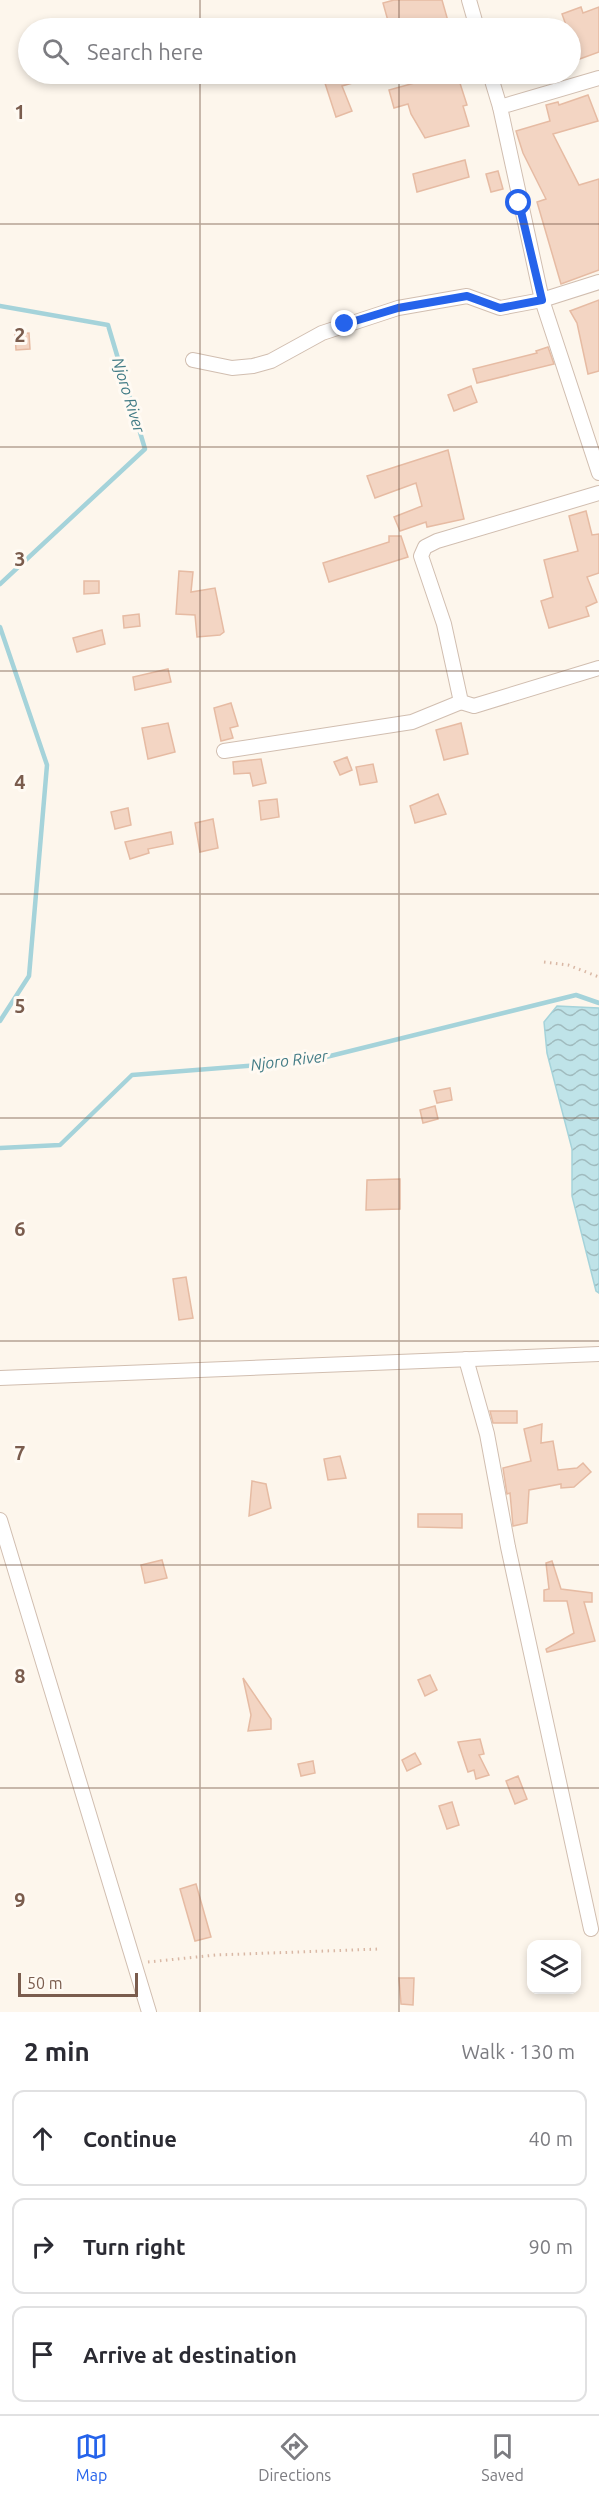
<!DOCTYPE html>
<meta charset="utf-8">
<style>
body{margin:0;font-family:Ubuntu,sans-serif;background:#f2f2f3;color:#2b2b33}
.controls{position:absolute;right:18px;bottom:18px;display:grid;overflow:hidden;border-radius:12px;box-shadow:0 3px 9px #0003}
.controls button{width:54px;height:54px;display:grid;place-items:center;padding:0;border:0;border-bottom:2px solid #e1e1e2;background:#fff;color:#2b2b33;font:30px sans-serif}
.scale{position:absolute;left:18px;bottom:15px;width:120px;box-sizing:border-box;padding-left:6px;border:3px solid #7a5c4d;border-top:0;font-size:16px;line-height:21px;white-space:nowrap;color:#7a5c4d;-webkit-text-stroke:4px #fffaf3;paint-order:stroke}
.stop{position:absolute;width:18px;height:18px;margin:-14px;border:4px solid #2563eb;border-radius:50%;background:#fff}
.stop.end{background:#2563eb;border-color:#fff;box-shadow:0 2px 6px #0008}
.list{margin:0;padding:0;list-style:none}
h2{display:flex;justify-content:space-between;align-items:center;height:78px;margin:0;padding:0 24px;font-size:26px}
h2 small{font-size:20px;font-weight:400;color:#7c7c81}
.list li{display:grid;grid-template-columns:39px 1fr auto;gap:18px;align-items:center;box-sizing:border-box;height:96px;margin:0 12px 12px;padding:0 12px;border:2px solid #e1e1e2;border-radius:12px}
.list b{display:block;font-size:22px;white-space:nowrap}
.list em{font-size:20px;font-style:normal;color:#7c7c81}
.icon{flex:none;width:33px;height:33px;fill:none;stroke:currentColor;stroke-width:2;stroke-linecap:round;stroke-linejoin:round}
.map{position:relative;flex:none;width:599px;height:2012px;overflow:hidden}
.search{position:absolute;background:#fff;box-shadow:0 3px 9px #0003;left:18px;right:18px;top:18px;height:66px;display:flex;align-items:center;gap:15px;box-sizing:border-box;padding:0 21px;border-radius:33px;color:#7c7c81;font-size:22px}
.sheet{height:402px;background:#fff}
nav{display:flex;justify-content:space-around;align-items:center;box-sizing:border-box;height:84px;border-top:2px solid #e1e1e2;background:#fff;font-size:16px;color:#7c7c81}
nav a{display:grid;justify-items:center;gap:3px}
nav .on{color:#2563eb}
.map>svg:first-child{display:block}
.water{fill:url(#water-waves);stroke:#a5d3da;stroke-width:1.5}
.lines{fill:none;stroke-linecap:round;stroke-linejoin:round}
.stream{stroke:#a5d3da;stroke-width:4.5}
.building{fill:#f3d5c3;stroke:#e6bba3;stroke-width:1.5}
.minor-casing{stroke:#d1beb0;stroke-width:16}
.path{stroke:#d9b8a5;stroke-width:3;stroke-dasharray:1.5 4.5;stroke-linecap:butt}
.minor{stroke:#fff;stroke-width:14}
.route{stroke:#2563eb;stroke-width:8}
.grid{fill:none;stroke:#7a5c4d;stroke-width:1.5;stroke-opacity:0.55}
.labels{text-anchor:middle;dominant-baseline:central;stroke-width:6;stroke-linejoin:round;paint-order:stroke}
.water-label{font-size:16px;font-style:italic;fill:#437c86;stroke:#fffaf3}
.grid-label{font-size:20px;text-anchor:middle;font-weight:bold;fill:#7a5c4d;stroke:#fffaf3;stroke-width:6;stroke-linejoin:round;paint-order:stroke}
</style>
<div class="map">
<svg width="599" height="2012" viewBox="0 0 599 2012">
<defs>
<pattern id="water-waves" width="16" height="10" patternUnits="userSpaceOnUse" patternTransform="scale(1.5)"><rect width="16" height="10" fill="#bfe3e8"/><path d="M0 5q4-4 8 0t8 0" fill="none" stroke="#a0bbbe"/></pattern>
</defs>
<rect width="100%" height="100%" fill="#fdf6ec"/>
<polygon class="water" points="557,1006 599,1008 599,1293 596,1291 572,1196 572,1149 547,1053 544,1022"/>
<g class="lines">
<g class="stream">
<polyline points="0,306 108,325 145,449 0,584"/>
<polyline points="0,627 47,765 29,976 0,1021"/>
<polyline points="0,1148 60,1145 132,1075 310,1061 576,995 599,1003"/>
</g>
</g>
<g class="building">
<polygon points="394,0 442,0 448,21 428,28 390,28 383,3"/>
<polygon points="581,7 583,13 599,7 599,52 577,60 570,40 570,28 567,28 562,14"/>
<polygon points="322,74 374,74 374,77 342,86 352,111 336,117"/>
<polygon points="447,74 457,74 467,105 463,106 469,126 425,138 411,114 408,104 394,108 389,90"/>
<polygon points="588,95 598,121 553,134 579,185 599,179 599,270 561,284 537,202 546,199 523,153 516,131 550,121 546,105 558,102 559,105"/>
<polygon points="465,160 469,177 417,192 413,174"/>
<polygon points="498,171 503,189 491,192 486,174"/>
<polygon points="599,300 599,371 588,374 577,323 570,311"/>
<polygon points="29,333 30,349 16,350 15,334"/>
<polygon points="548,347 554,364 477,383 473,369 537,353 536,351"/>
<polygon points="471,386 477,402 454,411 448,395"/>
<polygon points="448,450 464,519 427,527 426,522 400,531 394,517 422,506 416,483 375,498 367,476"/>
<polygon points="586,511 592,535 599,534 599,573 587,577 597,602 586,607 589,616 549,628 541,601 553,597 544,560 578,551 569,516"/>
<polygon points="389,536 401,536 408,557 329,582 323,563 389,542"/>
<polygon points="179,571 193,572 191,592 215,588 224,632 220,635 197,637 195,615 176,614"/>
<polygon points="84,581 99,581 99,593 84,594"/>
<polygon points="139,614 140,626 124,628 123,616"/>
<polygon points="102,630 105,644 77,652 73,638"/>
<polygon points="168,669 171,682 135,690 133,677"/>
<polygon points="231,703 238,726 230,728 233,738 221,741 214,708"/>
<polygon points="168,723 175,752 148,759 142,728"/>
<polygon points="461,723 468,754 444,760 436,730"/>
<polygon points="347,757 352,770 340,775 334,762"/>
<polygon points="261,759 266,783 253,786 250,773 234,774 233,762"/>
<polygon points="373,764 377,782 360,785 356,767"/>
<polygon points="438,794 446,814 415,823 410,806"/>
<polygon points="277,799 279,817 261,820 259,801"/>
<polygon points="128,808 131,825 115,829 111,812"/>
<polygon points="213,819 218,848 200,852 195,823"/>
<polygon points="171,832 173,844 148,849 149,853 130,859 125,842"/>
<polygon points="450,1088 452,1100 437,1103 434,1091"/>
<polygon points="435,1106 438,1119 423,1123 420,1110"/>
<polygon points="400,1179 400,1209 366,1210 367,1180"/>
<polygon points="186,1277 193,1318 179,1320 173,1279"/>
<polygon points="517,1411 517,1423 493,1423 490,1411"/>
<polygon points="542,1424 541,1443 553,1441 558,1470 577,1468 583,1463 591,1472 574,1487 561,1488 561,1484 529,1490 527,1523 513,1526 510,1493 507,1494 503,1468 531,1461 524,1429"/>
<polygon points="340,1456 346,1478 328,1480 324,1459"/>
<polygon points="252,1481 266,1484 271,1508 249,1516"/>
<polygon points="418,1514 462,1514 462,1528 418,1527"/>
<polygon points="162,1560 167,1578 145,1583 141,1565"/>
<polygon points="552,1561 561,1589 592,1593 592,1602 584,1602 595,1641 547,1652 546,1649 574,1633 567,1601 544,1601 544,1590 549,1589 546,1563"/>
<polygon points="430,1675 437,1690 425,1696 418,1680"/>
<polygon points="243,1678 271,1719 271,1729 248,1731 251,1715"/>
<polygon points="480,1739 484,1754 479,1755 489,1775 476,1779 474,1770 468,1772 458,1742"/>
<polygon points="415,1753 421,1764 407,1771 402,1760"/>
<polygon points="313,1761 315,1773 301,1776 298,1764"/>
<polygon points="518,1776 527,1799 515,1804 506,1781"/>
<polygon points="452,1802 459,1825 447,1829 439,1806"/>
<polygon points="196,1884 211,1937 195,1941 180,1889"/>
<polygon points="399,1978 414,1978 413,2005 401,2004"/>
</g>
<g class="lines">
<defs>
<g id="minor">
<polyline points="469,0 477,28"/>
<polyline points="490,74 500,107"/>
<polyline points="599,78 500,107 542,300 599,473"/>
<polyline points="193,360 232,368 253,366 271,361 322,333 398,308 467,296 500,308 542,300 599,282"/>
<polyline points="599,493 437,541 425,547 421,556 444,624 461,702 474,706 599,668"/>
<polyline points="224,751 412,722 461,702"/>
<polyline points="466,1359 487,1434 508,1547 591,1929"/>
<polyline points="0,1378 599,1354"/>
<polyline points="0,1520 149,2012"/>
</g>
</defs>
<use href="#minor" class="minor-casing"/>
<g class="path">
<polyline points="544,962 568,965 599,977"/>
<polyline points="148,1962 216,1955 380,1949"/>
</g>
<use href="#minor" class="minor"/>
</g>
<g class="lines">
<polyline class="route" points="345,324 398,308 467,296 500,308 542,300 519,203"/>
</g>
<path class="grid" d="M200 0V28M399 0V28M200 74V2012M399 74V2012M0 224H599M0 447H599M0 671H599M0 894H599M0 1118H599M0 1341H599M0 1565H599M0 1788H599"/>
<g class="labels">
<g class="water-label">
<text transform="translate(129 395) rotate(73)">Njoro River</text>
<text transform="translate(289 1060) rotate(-7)">Njoro River</text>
</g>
</g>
<g class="grid-label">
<text x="20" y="119">1</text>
<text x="20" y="342">2</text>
<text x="20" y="566">3</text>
<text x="20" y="789">4</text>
<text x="20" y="1013">5</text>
<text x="20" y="1236">6</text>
<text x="20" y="1460">7</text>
<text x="20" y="1683">8</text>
<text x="20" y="1907">9</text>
</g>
</svg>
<div class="controls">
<button><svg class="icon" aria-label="layers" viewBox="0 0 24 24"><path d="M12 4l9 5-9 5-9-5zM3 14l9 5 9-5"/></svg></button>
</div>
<div class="scale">50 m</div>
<div class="stop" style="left:519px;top:203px"></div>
<div class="stop end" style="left:345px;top:324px"></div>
<div class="search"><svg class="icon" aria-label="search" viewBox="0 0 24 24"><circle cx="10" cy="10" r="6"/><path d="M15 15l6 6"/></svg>Search here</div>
</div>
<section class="sheet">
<h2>2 min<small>Walk · 130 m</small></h2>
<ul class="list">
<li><svg class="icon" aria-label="ahead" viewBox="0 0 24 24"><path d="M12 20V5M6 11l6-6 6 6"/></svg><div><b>Continue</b></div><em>40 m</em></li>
<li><svg class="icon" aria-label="right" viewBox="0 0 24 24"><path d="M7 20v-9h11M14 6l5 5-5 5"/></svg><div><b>Turn right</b></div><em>90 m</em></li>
<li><svg class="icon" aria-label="arrive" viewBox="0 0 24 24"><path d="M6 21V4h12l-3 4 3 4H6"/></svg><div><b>Arrive at destination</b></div></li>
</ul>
</section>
<nav>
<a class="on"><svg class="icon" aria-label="map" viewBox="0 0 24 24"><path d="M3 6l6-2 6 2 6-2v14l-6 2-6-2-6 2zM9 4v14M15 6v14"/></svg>Map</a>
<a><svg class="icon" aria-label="directions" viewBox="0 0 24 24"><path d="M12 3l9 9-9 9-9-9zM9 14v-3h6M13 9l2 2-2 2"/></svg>Directions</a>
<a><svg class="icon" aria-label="saved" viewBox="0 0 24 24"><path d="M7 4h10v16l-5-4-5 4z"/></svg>Saved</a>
</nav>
